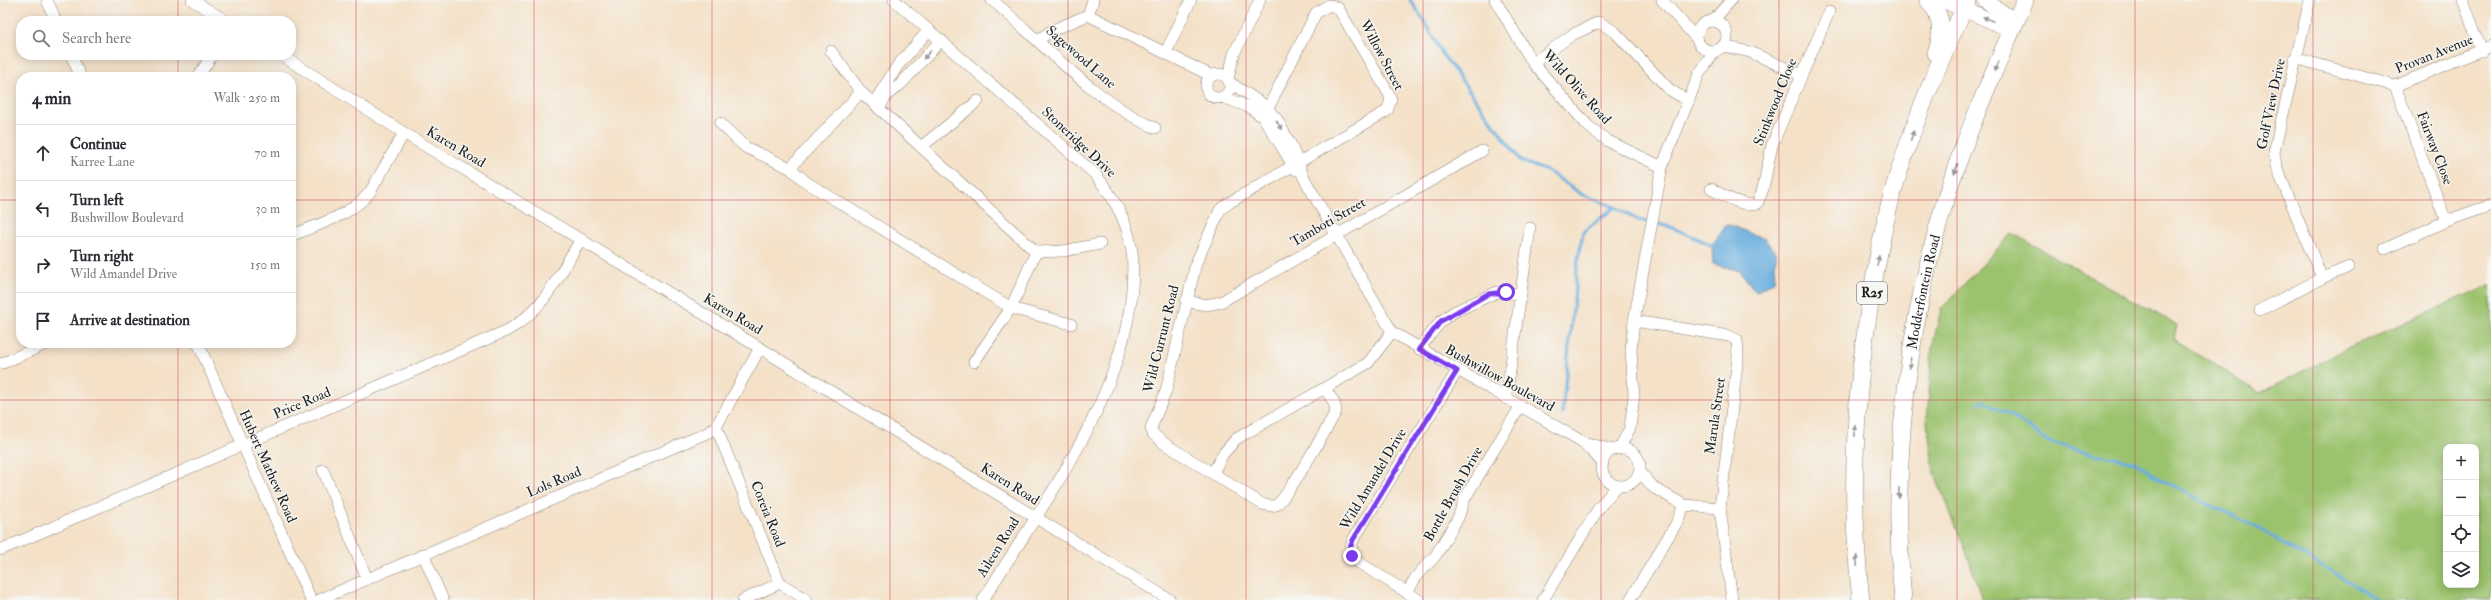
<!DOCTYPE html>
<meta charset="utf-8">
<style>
body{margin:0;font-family:"IM FELL Double Pica",serif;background:#f7f7f7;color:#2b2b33}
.controls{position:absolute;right:12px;bottom:12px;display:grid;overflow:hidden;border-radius:8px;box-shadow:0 2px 10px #0003}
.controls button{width:36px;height:36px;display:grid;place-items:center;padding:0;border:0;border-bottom:1px solid #e1e1e2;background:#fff;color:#2b2b33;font:20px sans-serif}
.stop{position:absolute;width:12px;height:12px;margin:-9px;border:3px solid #7c3aed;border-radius:50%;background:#fff}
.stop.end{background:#7c3aed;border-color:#fff;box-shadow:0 1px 4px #0008}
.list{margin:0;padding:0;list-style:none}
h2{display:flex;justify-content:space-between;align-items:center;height:52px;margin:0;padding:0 16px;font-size:17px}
h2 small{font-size:13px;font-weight:400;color:#7c7c81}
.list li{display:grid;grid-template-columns:26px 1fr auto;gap:12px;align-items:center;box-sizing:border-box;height:56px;padding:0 16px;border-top:1px solid #e1e1e2}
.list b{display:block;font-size:15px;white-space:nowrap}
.list p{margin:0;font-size:13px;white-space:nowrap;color:#7c7c81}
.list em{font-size:13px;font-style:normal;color:#7c7c81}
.icon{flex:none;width:22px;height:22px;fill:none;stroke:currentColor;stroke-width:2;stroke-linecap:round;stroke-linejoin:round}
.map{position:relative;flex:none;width:2491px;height:600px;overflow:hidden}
.search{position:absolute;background:#fff;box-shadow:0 2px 10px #0003;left:16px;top:16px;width:280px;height:44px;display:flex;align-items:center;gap:10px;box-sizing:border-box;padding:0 14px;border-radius:16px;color:#7c7c81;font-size:15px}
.panel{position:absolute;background:#fff;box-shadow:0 2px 10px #0003;left:16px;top:72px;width:280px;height:276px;border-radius:16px}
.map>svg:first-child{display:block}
.green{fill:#9bc26d;stroke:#5c6f44;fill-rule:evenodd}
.water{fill:#68adde;stroke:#42647d}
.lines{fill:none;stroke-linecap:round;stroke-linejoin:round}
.stream{stroke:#68adde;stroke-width:3}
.street-casing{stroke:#887e72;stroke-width:12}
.secondary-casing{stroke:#887e72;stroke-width:16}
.primary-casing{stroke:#887e72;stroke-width:18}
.street{stroke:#fff;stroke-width:11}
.secondary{stroke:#fff;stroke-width:15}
.primary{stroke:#fff;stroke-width:17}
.oneway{fill:#999}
.route{stroke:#7c3aed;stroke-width:5}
.grid{fill:none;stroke:#d1495b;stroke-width:1;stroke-opacity:0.55}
.labels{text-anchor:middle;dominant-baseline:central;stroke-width:3;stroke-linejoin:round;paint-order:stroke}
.shield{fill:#f6f6f2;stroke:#5d5d5c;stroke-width:1}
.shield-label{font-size:13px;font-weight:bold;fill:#1c1c1c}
.street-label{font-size:14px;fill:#1c1c1c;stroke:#f6f6f2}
</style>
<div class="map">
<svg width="2491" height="600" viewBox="0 0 2491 600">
<rect width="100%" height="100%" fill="#f6f6f2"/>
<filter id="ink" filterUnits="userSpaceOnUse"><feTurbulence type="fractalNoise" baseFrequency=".025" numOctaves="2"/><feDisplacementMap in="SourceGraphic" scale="8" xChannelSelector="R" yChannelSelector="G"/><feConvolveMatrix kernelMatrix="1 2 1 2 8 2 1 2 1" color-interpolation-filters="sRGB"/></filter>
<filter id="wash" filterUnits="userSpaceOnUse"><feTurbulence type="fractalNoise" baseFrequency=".012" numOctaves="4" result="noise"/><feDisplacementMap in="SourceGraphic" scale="16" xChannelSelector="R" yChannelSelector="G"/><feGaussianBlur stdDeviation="0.9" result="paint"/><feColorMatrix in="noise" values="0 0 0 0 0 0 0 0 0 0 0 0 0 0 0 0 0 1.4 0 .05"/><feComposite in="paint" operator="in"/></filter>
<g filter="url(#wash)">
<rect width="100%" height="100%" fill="#f4e1c8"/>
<path class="green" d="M2012 233 2177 325 2174 340 2260 393 2346 349 2491 284V600H1982L1969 559 1934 473 1927 422 1932 348 1941 309ZM2446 447H2476V585H2446Z"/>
<polygon class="water" points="1727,224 1765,239 1776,254 1774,281 1756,292 1740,271 1713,264 1712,245"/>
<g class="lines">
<g class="stream">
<polyline points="1410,0 1423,19 1443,55 1521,161 1549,172 1581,194 1615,207 1638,220 1668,226 1712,245"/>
<polyline points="1979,403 1983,401 2014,417 2046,441 2083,452 2135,462 2162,481 2254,526 2379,600"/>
<polyline points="1562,414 1578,259 1583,232 1615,207"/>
</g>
</g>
</g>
<g filter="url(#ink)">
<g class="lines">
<defs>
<g id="street">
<polyline points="47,0 56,21"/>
<polyline points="192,0 226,21"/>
<path d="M894 0 1095 174C1113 197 1126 218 1131 246 1134 260 1133 275 1132 289 1124 399 1040 508 983 600"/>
<path d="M992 0C1044 44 1092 99 1155 128"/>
<polyline points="1495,0 1533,63 1588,126 1608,141 1662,167"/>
<polyline points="1662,0 1697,39"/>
<polyline points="2310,0 2274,152 2276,166 2322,278"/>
<polyline points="2463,0 2482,51"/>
<polyline points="1088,15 1093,0"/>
<polyline points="1713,21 1731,0"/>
<circle cx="1712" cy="36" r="15"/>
<polyline points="1038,40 1053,30 1088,15 1212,76"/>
<polyline points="1723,46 1750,52 1801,75"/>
<polyline points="831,51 861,92 1036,252 1063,251 1100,244"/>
<polyline points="1166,52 1191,0"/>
<polyline points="71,55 81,77"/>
<polyline points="281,55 404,133 760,348 1170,600"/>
<polyline points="2295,58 2395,86 2491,46"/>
<polyline points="1533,63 1572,35 1599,22 1615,32 1670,90 1689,101"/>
<circle cx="1218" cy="86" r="12"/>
<polyline points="198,77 212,55"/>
<polyline points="1228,79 1234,54 1260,0"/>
<polyline points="1229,82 1260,102 1276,118 1291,145 1304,178 1392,332 1583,442 1613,450"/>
<polyline points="2395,86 2446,221"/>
<polyline points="1223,97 1249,107 1263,117 1296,170"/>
<polyline points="877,98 898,65 929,30"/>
<polyline points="879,108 887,95 901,84 941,40"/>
<path d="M1262 116 1268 108 1316 13 1329 5 1338 8 1389 94 1391 100 1387 111 1227 204 1220 210 1196 263 1166 391 1151 428 1153 434 1165 444 1262 504C1266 505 1271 507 1276 505 1286 500 1329 425 1336 411L1334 402 1325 389"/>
<polyline points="720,123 745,147 790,168 806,182 1011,308 1071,324"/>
<polyline points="921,147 978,101"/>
<polyline points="790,168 861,92"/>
<path d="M1711 189C1724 195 1743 208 1757 204L1763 189 1772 145 1829 12"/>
<path d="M291 236C318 224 351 216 370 192L404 133"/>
<polyline points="2385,249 2446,221 2491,205"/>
<polyline points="1186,301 1206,305 1221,302 1482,151"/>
<polyline points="2260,310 2322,278 2349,267"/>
<polyline points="1634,321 1729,336 1737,340 1738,356 1720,508 1732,600"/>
<polyline points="198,343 311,600"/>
<polyline points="1419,349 1441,321 1454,312 1497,292 1521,294"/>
<polyline points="974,362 1011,308 1036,252"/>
<polyline points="3,363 48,343"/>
<polyline points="1506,399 1530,228"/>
<polyline points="716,427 780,583 807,600"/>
<polyline points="1583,442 1603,463"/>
<circle cx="1621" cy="467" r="19"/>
<polyline points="1619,449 1630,428 1632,412 1634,395 1631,349 1634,321 1662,167 1699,74 1715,51"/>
<polyline points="323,470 367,579"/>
<polyline points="1639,471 1654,488 1684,505 1720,508"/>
<polyline points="1213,473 1223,454 1236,439 1368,363 1392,332"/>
<path d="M0 550 508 330C545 309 559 275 581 239"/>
<polyline points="423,554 443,600"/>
<polyline points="1407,593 1416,577 1436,555 1458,518 1465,498 1520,407"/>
<polyline points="319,600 709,432 716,427 760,348"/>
<polyline points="743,600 780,583"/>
<path d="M1419 600 1358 562C1350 554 1350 550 1353 540L1457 371"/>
<polyline points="1543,600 1598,509 1617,486"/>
<polyline points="1630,600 1676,524 1684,505"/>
</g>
<g id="secondary">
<polyline points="1943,0 2012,30"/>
<polyline points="1985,0 2016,22"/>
</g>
<g id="primary">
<path d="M1928 0C1943 15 1943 34 1936 53"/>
<path d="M1861 600C1849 495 1854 395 1872 291 1878 257 1884 221 1894 188 1913 124 1939 61 1968 0"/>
<path id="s1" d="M1903 600C1890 462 1908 319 1949 188 1970 124 1998 62 2025 0"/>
</g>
</defs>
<use href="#street" class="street-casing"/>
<use href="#secondary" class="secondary-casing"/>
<use href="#primary" class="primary-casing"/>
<use href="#street" class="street"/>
<use href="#secondary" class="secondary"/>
<use href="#primary" class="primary"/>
</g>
<defs><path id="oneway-solid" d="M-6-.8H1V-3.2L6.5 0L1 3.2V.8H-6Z"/></defs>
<g class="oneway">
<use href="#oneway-solid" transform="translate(1988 19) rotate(-156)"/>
<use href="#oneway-solid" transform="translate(927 55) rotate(132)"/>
<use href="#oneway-solid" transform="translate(1997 66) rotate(113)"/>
<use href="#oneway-solid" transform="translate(1279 125) rotate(60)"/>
<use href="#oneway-solid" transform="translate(1912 136) rotate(-72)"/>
<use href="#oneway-solid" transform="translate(1956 169) rotate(109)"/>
<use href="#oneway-solid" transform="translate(1878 261) rotate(-79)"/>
<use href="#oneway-solid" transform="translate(1910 363) rotate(98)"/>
<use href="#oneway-solid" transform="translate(1855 431) rotate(-89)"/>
<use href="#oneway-solid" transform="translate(1899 493) rotate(89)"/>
<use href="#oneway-solid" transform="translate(1857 561) rotate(-93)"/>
</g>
</g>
<g class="lines" filter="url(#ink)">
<polyline class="route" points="1352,556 1350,548 1353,540 1457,371 1419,349 1441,321 1488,294 1506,292"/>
</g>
<path class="grid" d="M178 0V21M356 0V600M534 0V600M712 0V600M890 0V600M1068 0V600M1246 0V600M1423 0V600M1601 0V600M1779 0V600M1957 0V600M2135 0V600M2313 0V600M178 55V77M0 200H21M291 200H2491M178 343V600M0 400H2491"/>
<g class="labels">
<rect class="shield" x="1857" y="282" width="30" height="22" rx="3"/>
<g class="shield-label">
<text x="1872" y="293">R25</text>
</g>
<g class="street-label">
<text transform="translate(2434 54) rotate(-22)">Provan Avenue</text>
<text transform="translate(1382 55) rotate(62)">Willow Street</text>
<text transform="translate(1081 57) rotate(41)">Sagewood Lane</text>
<text transform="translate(1577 87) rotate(48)">Wild Olive Road</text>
<text transform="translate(1775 102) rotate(-68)">Stinkwood Close</text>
<text transform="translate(2271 104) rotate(-78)">Golf View Drive</text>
<text transform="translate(1079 142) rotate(43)">Stoneridge Drive</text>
<text transform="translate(456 147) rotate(31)">Karen Road</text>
<text transform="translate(2435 148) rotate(69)">Fairway Close</text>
<text transform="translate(1328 222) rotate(-30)">Tamboti Street</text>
<text stroke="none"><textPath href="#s1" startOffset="310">Modderfontein Road</textPath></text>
<text transform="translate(733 314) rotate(31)">Karen Road</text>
<text transform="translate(1161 339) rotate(-76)">Wild Currunt Road</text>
<text transform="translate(1500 378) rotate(29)">Bushwillow Boulevard</text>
<text transform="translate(302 403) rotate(-23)">Price Road</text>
<text transform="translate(1715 416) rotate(-82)">Marula Street</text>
<text transform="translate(268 466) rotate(66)">Hubert Mathew Road</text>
<text transform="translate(1373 479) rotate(-59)">Wild Amandel Drive</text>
<text transform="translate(554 482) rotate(-23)">Lols Road</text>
<text transform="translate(1010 484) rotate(32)">Karen Road</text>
<text transform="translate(1453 494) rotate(-61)">Bottle Brush Drive</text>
<text transform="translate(768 514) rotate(68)">Coreia Road</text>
<text transform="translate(998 547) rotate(-58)">Aileen Road</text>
</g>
</g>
</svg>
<div class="controls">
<button>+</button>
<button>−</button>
<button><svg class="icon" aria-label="locate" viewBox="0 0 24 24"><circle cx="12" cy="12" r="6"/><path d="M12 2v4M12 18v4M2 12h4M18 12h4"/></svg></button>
<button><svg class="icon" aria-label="layers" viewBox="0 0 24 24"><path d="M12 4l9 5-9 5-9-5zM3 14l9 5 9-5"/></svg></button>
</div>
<div class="stop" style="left:1506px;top:292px"></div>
<div class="stop end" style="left:1352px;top:556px"></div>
<div class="search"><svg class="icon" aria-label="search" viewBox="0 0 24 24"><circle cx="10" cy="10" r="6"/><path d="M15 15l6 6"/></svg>Search here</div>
<section class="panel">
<h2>4 min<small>Walk · 250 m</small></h2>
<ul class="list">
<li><svg class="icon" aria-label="ahead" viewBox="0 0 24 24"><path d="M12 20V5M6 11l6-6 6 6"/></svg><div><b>Continue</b><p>Karree Lane</p></div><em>70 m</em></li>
<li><svg class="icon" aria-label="left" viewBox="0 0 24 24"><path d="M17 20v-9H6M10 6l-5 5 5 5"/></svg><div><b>Turn left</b><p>Bushwillow Boulevard</p></div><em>30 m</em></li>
<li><svg class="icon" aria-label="right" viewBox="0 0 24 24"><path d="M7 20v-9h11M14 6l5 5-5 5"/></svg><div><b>Turn right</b><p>Wild Amandel Drive</p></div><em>150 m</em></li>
<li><svg class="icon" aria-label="arrive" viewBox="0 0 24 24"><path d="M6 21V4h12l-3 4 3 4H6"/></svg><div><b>Arrive at destination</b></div></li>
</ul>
</section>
</div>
